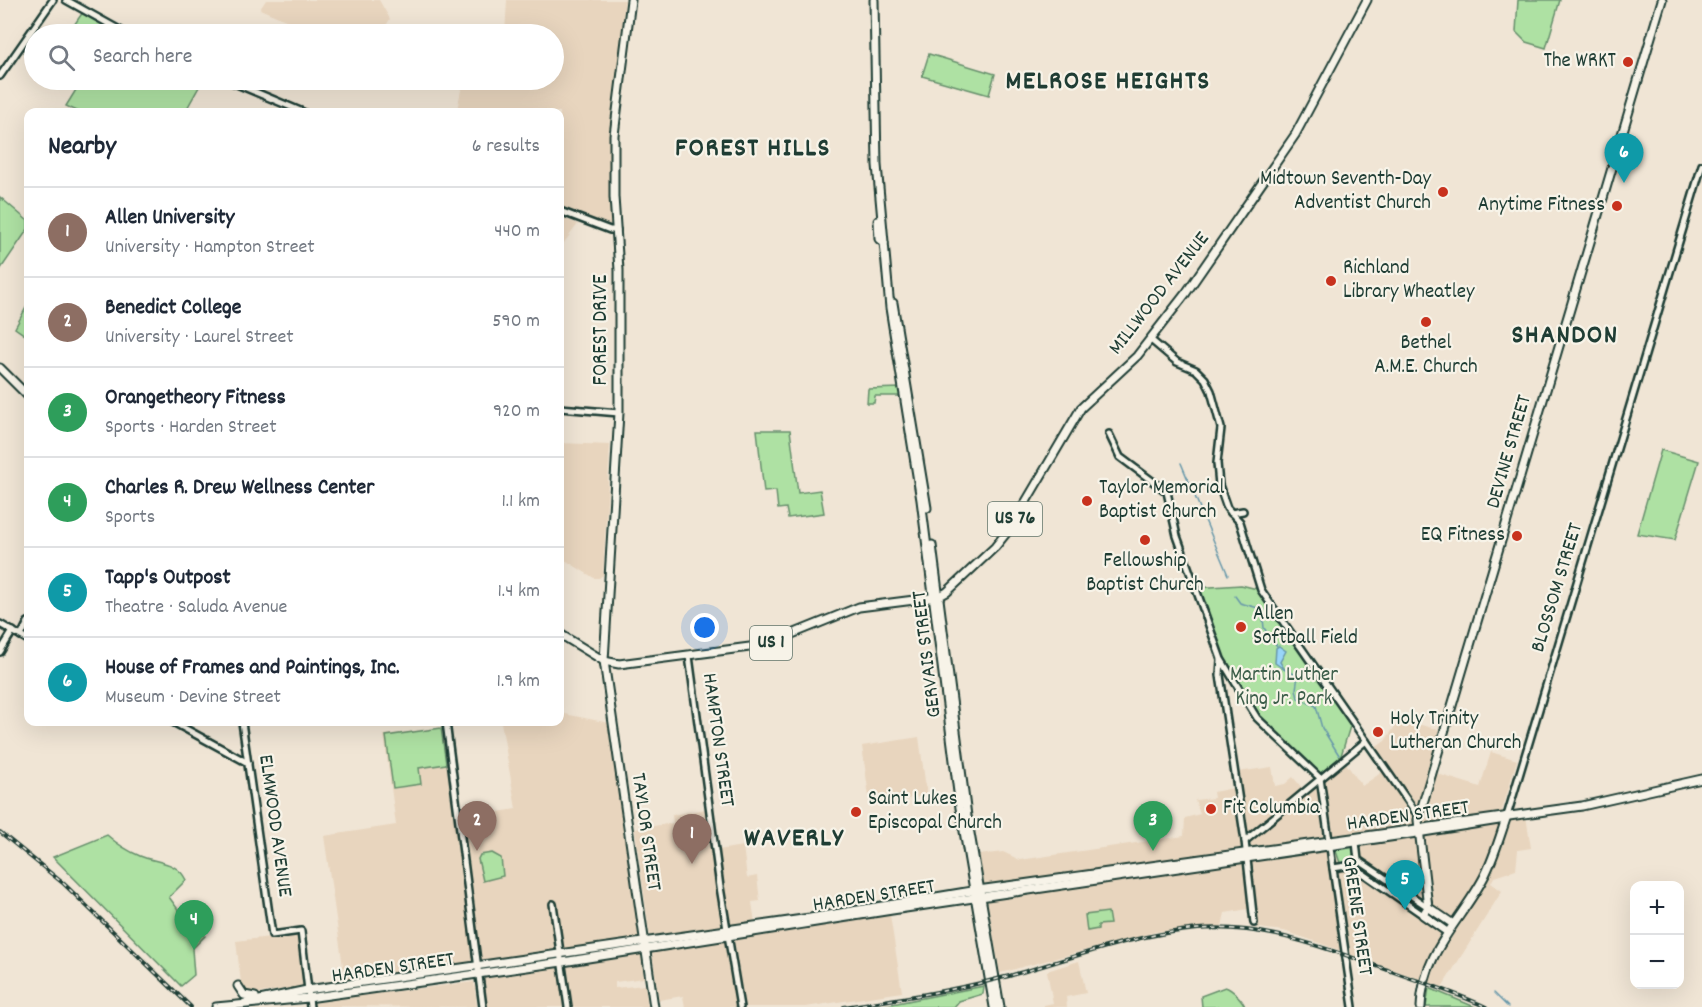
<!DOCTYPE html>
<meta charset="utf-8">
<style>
body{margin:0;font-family:Dekko,sans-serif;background:#f6f6f7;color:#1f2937}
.controls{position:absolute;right:18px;bottom:18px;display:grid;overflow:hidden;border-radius:12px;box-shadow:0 6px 24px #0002}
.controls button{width:54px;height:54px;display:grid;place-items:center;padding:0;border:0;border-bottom:2px solid #e0e1e3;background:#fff;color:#1f2937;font:30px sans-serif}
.you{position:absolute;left:705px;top:628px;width:21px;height:21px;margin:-15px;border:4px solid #fff;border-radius:50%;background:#1a73e8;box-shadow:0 0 0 9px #1a73e833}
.badge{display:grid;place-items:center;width:39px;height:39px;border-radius:50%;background:#c8321e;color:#fff;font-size:20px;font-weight:700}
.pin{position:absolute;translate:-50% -50px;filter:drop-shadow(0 2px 3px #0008)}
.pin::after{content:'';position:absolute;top:32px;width:21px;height:18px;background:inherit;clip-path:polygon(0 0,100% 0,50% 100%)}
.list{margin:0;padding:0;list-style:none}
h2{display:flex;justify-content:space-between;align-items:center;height:78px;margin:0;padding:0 24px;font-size:26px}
h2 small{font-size:20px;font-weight:400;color:#747a83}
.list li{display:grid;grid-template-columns:39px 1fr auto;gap:18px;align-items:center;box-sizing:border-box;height:90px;padding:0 24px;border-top:2px solid #e0e1e3}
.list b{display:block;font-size:22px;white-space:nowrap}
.list p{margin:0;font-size:20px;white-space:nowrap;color:#747a83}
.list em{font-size:20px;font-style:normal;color:#747a83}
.icon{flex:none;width:33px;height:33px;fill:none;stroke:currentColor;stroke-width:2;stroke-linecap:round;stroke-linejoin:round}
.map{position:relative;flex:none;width:1702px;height:1007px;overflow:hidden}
.search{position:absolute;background:#fff;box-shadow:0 6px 24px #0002;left:24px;top:24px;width:540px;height:66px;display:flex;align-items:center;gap:15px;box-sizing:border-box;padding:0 21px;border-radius:33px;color:#747a83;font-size:22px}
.panel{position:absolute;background:#fff;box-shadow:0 6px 24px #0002;left:24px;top:108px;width:540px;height:618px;border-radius:12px}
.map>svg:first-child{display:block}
.built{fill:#e8d5be}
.green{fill:#aee1a3;stroke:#668f6c;stroke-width:1.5}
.water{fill:#98d5f9;stroke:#6898aa;stroke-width:1.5}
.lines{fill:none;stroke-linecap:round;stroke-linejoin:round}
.stream{stroke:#6898aa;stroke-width:1.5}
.minor-casing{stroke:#1f3d34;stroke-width:10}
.major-casing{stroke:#1f3d34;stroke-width:11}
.minor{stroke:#f7f3e8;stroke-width:5}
.major{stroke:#f7f3e8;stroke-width:7}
.rail-casing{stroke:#1f3d34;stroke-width:4}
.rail{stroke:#f7f3e8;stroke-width:1.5;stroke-dasharray:4.5;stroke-linecap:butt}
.poi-dot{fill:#c8321e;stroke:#f7f3e8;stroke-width:2}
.labels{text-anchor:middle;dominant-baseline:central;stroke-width:4.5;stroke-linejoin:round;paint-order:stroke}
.shield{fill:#f7f3e8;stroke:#60746a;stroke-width:1.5}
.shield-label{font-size:20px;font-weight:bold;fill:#1f3d34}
.poi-label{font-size:21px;fill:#1f3d34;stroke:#f7f3e8;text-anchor:start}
.street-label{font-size:21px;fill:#1f3d34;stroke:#f7f3e8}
.park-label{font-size:21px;fill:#3c5e4a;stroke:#f7f3e8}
.district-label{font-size:27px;font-weight:bold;letter-spacing:1.5px;fill:#1f3d34;stroke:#f7f3e8}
</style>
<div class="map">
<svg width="1702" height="1007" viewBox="0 0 1702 1007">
<rect width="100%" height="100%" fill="#f0e5d5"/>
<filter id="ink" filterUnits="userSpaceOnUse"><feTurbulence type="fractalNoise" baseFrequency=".0167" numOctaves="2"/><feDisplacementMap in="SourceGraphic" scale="12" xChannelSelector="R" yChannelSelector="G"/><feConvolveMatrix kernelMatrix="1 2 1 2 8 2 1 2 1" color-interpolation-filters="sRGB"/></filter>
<g filter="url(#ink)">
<g class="built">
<polygon points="266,0 379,0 390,19 381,34 318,34 260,9"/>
<polygon points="507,0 625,0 610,141 611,225 560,208 560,112 463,112 457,110 463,80 554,80 554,34 505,34"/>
<polygon points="560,217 578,224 560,248"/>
<polygon points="560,443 610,445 603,575 599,578 594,578 560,557"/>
<polygon points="560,713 609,723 640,940 345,980 324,836 396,825 384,735 443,727 456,818 463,818 516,809 501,722 560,722"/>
<polygon points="1400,719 1439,730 1428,771 1480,787 1491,752 1517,760 1498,824 1526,816 1531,848 1518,850 1516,870 1494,877 1491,883 1502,891 1442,987 1311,940 1284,931 1251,927 1248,909 1225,913 1222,926 1155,932 1000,973 979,855 1003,852 1020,860 1184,836 1185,818 1200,814 1195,800 1214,798 1213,792 1234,788 1231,773 1272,767 1275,786 1285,784 1293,777 1307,794 1345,762 1362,786 1388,768 1375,748 1385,741"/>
<polygon points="919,737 927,796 870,804 862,746"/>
<polygon points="706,809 712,851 743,846 747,878 757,876 760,901 752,902 755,923 650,937 635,829 673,823 672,815"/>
<polygon points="890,915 902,992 806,1007 744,1007 734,940"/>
<polygon points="304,933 310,985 248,995 242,991 236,941"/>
<polygon points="727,940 737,1007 685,1007 683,996 659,1000 652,952"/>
<polygon points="641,954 644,978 615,982 615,988 645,985 648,1007 572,1007 566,965"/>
<polygon points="1079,961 1086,993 1066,997 1067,1007 1044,1007 1044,1005 1053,1003 1047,971"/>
<polygon points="559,967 564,1007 487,1007 483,977"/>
<polygon points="474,982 477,1007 312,1006 316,1001"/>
</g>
<g class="green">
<polygon points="1518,0 1560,0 1546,48 1526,42 1516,32"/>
<polygon points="83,12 123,34 68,34"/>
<polygon points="929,54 995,74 989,95 922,76"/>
<polygon points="82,80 209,80 199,87 185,112 79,112 66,106"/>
<polygon points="0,197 28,221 28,229 0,270"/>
<polygon points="28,304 28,337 15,328"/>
<polygon points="900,388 902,396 875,396 874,403 867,403 868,389"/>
<polygon points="757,430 790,430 798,493 820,490 824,513 788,518 786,508 778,509 776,491 764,492"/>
<polygon points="1661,450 1699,461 1675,540 1637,534"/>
<polygon points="1241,585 1261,590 1352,720 1339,762 1320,778 1257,718 1221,659 1196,588"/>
<polygon points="441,728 446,764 419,768 421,784 393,788 386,736"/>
<path d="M107 835C116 843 128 851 140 856 157 863 177 861 186 880L169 897 185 919 205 936 192 949 194 975 181 986 53 857Z"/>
<polygon points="1341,847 1354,847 1355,862 1340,863 1336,851"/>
<polygon points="492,853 501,858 503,876 483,881 478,859 480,855"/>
<polygon points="1108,912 1110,924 1098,925 1098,929 1087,931 1085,915"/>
<polygon points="984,986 983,994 959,1001 954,1007 877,1007"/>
<path d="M1225 987C1232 989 1243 1000 1245 1007H1202L1201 996Z"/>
<polygon points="1429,988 1475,1007 1426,1007"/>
</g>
<polygon class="water" points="1279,646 1286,651 1280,662 1285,670 1275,663 1276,648"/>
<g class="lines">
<g class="stream">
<polyline points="1181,463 1228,575"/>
<polyline points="1235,596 1240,603 1262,609 1264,628 1277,646"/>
<polyline points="1284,669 1298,676 1296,689 1298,698 1316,706 1322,728 1339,755"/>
<polyline points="1494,993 1508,1007"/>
</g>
<defs>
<g id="minor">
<polyline points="66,0 127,34"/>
<polyline points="0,76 53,0"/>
<polyline points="227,80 303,112"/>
<polyline points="560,211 610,230 617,230"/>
<polyline points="1151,340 1177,362 1196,370 1205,379 1211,391 1221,428 1217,463 1219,485 1227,508 1240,522 1261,590 1419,817"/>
<polyline points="560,408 619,413"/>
<polyline points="1109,434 1120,457 1167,492 1177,536 1221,659 1241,692 1257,718 1320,778 1353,1007"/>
<polyline points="1231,513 1243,511"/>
<polyline points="0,624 28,640"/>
<polyline points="21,636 28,622"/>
<polyline points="0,652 13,631"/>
<polyline points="689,656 720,887 740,1007"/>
<polyline points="1221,660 1220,675 1245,841 1254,923"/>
<polyline points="173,722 248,763"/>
<polyline points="242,722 272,935 301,931 310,1007"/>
<polyline points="446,722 483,1007"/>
<polyline points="1507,816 1702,165"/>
<polyline points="1245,841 1366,741"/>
<polyline points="1356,842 1358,860"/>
<polyline points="1358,860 1428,907"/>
<polyline points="1351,865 1423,915"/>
<polyline points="1333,868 1353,865"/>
<polyline points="553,904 568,1007"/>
</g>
<g id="major">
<polyline points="631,0 614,135 614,197 619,270 619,413 604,661 654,1007"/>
<polyline points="874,0 877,165 890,308 921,500 960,808 994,1007"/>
<polyline points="878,221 879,239 884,243"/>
<polyline points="893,303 927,508"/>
<polyline points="0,368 28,396"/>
<polyline points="932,545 967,816 1000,1007"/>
<polyline points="560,634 604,661 619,664 765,645 859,607 938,597 947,592 995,547 1011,527 1081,408 1137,356 1186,293 1295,135 1367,0"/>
<polyline points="1428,907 1453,924"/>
<polyline points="1447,932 1423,915 1428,907 1418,820 1662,0"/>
<polyline points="238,986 244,995 255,997"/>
<polyline points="245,1003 307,990 810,918 978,890 1582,806 1702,779"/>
<polyline points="216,1007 308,998 569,961 892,910 1417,833 1499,820 1507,816"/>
<path d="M1421 1007C1422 953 1461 921 1484 877 1494 858 1500 836 1507 816"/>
</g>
</defs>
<use href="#minor" class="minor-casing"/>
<use href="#major" class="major-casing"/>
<use href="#minor" class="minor"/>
<use href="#major" class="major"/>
<defs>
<g id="rail">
<polyline points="0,832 64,884 191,1007"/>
<path d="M844 1007C898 999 952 991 1005 977 1068 960 1133 934 1198 929 1266 924 1325 948 1388 970 1420 982 1454 992 1486 1007"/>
</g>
</defs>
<use href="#rail" class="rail-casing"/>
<use href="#rail" class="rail"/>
</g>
</g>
<g class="poi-dot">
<circle cx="1628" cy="62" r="6"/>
<circle cx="1443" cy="192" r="6"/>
<circle cx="1617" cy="206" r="6"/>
<circle cx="1331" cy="281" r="6"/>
<circle cx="1426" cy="322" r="6"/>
<circle cx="1087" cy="501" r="6"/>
<circle cx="1517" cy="536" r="6"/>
<circle cx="1145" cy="540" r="6"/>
<circle cx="1241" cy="627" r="6"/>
<circle cx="1378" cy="732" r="6"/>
<circle cx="1211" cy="809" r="6"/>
<circle cx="856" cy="812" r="6"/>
</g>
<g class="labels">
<g class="shield">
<rect x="988" y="502" width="54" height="34" rx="4.5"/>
<rect x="750" y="626" width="42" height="34" rx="4.5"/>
</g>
<g class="shield-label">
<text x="1015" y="519">US 76</text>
<text x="771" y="643">US 1</text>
</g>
<g class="poi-label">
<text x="1616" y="62" text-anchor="end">The WRKT</text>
<text x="1431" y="180" text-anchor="end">Midtown Seventh-Day<tspan x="1431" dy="24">Adventist Church</tspan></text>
<text x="1605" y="206" text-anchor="end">Anytime Fitness</text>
<text x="1343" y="269">Richland<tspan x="1343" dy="24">Library Wheatley</tspan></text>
<text x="1426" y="344" text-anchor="middle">Bethel<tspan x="1426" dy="24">A.M.E. Church</tspan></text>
<text x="1099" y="489">Taylor Memorial<tspan x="1099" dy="24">Baptist Church</tspan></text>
<text x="1505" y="536" text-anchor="end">EQ Fitness</text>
<text x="1145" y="562" text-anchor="middle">Fellowship<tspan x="1145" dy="24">Baptist Church</tspan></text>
<text x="1253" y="615">Allen<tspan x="1253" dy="24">Softball Field</tspan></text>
<text x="1390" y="720">Holy Trinity<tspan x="1390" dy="24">Lutheran Church</tspan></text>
<text x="868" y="800">Saint Lukes<tspan x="868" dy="24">Episcopal Church</tspan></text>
<text x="1223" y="809">Fit Columbia</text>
</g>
<g class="street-label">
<text transform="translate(1160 294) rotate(-52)">MILLWOOD AVENUE</text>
<text transform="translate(602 330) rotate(-90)">FOREST DRIVE</text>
<text transform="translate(1510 452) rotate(-74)">DEVINE STREET</text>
<text transform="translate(1558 588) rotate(-73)">BLOSSOM STREET</text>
<text transform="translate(928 654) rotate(-97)">GERVAIS STREET</text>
<text transform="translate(717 740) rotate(82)">HAMPTON STREET</text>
<text transform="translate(1408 817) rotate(-8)">HARDEN STREET</text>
<text transform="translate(274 826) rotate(82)">ELMWOOD AVENUE</text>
<text transform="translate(645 832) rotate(82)">TAYLOR STREET</text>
<text transform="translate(874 897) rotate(-9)">HARDEN STREET</text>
<text transform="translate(1356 916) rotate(82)">GREENE STREET</text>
<text transform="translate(393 969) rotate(-8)">HARDEN STREET</text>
</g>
<g class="park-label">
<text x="1284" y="676">Martin Luther<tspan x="1284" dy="24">King Jr. Park</tspan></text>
</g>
<g class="district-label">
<text x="1108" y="82">MELROSE HEIGHTS</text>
<text x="753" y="149">FOREST HILLS</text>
<text x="1565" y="336">SHANDON</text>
<text x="794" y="839">WAVERLY</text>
</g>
</g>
</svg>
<div class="controls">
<button>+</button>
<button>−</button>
</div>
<div class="you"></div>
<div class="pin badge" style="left:692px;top:864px;background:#8d6e63">1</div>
<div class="pin badge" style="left:477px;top:851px;background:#8d6e63">2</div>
<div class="pin badge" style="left:1153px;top:851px;background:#2e9e5b">3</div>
<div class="pin badge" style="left:194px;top:950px;background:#2e9e5b">4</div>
<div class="pin badge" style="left:1405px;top:910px;background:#0f9aa8">5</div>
<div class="pin badge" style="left:1624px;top:183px;background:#0f9aa8">6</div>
<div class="search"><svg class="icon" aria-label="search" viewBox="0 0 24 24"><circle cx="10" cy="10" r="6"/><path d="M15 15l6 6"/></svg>Search here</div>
<section class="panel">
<h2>Nearby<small>6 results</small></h2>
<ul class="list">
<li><span class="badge" style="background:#8d6e63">1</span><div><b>Allen University</b><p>University · Hampton Street</p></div><em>440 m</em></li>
<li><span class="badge" style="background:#8d6e63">2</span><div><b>Benedict College</b><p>University · Laurel Street</p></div><em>590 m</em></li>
<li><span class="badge" style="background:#2e9e5b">3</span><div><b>Orangetheory Fitness</b><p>Sports · Harden Street</p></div><em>920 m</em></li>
<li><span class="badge" style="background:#2e9e5b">4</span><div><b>Charles R. Drew Wellness Center</b><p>Sports</p></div><em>1.1 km</em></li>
<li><span class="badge" style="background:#0f9aa8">5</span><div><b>Tapp's Outpost</b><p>Theatre · Saluda Avenue</p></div><em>1.4 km</em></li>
<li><span class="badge" style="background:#0f9aa8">6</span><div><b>House of Frames and Paintings, Inc.</b><p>Museum · Devine Street</p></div><em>1.9 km</em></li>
</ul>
</section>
</div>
